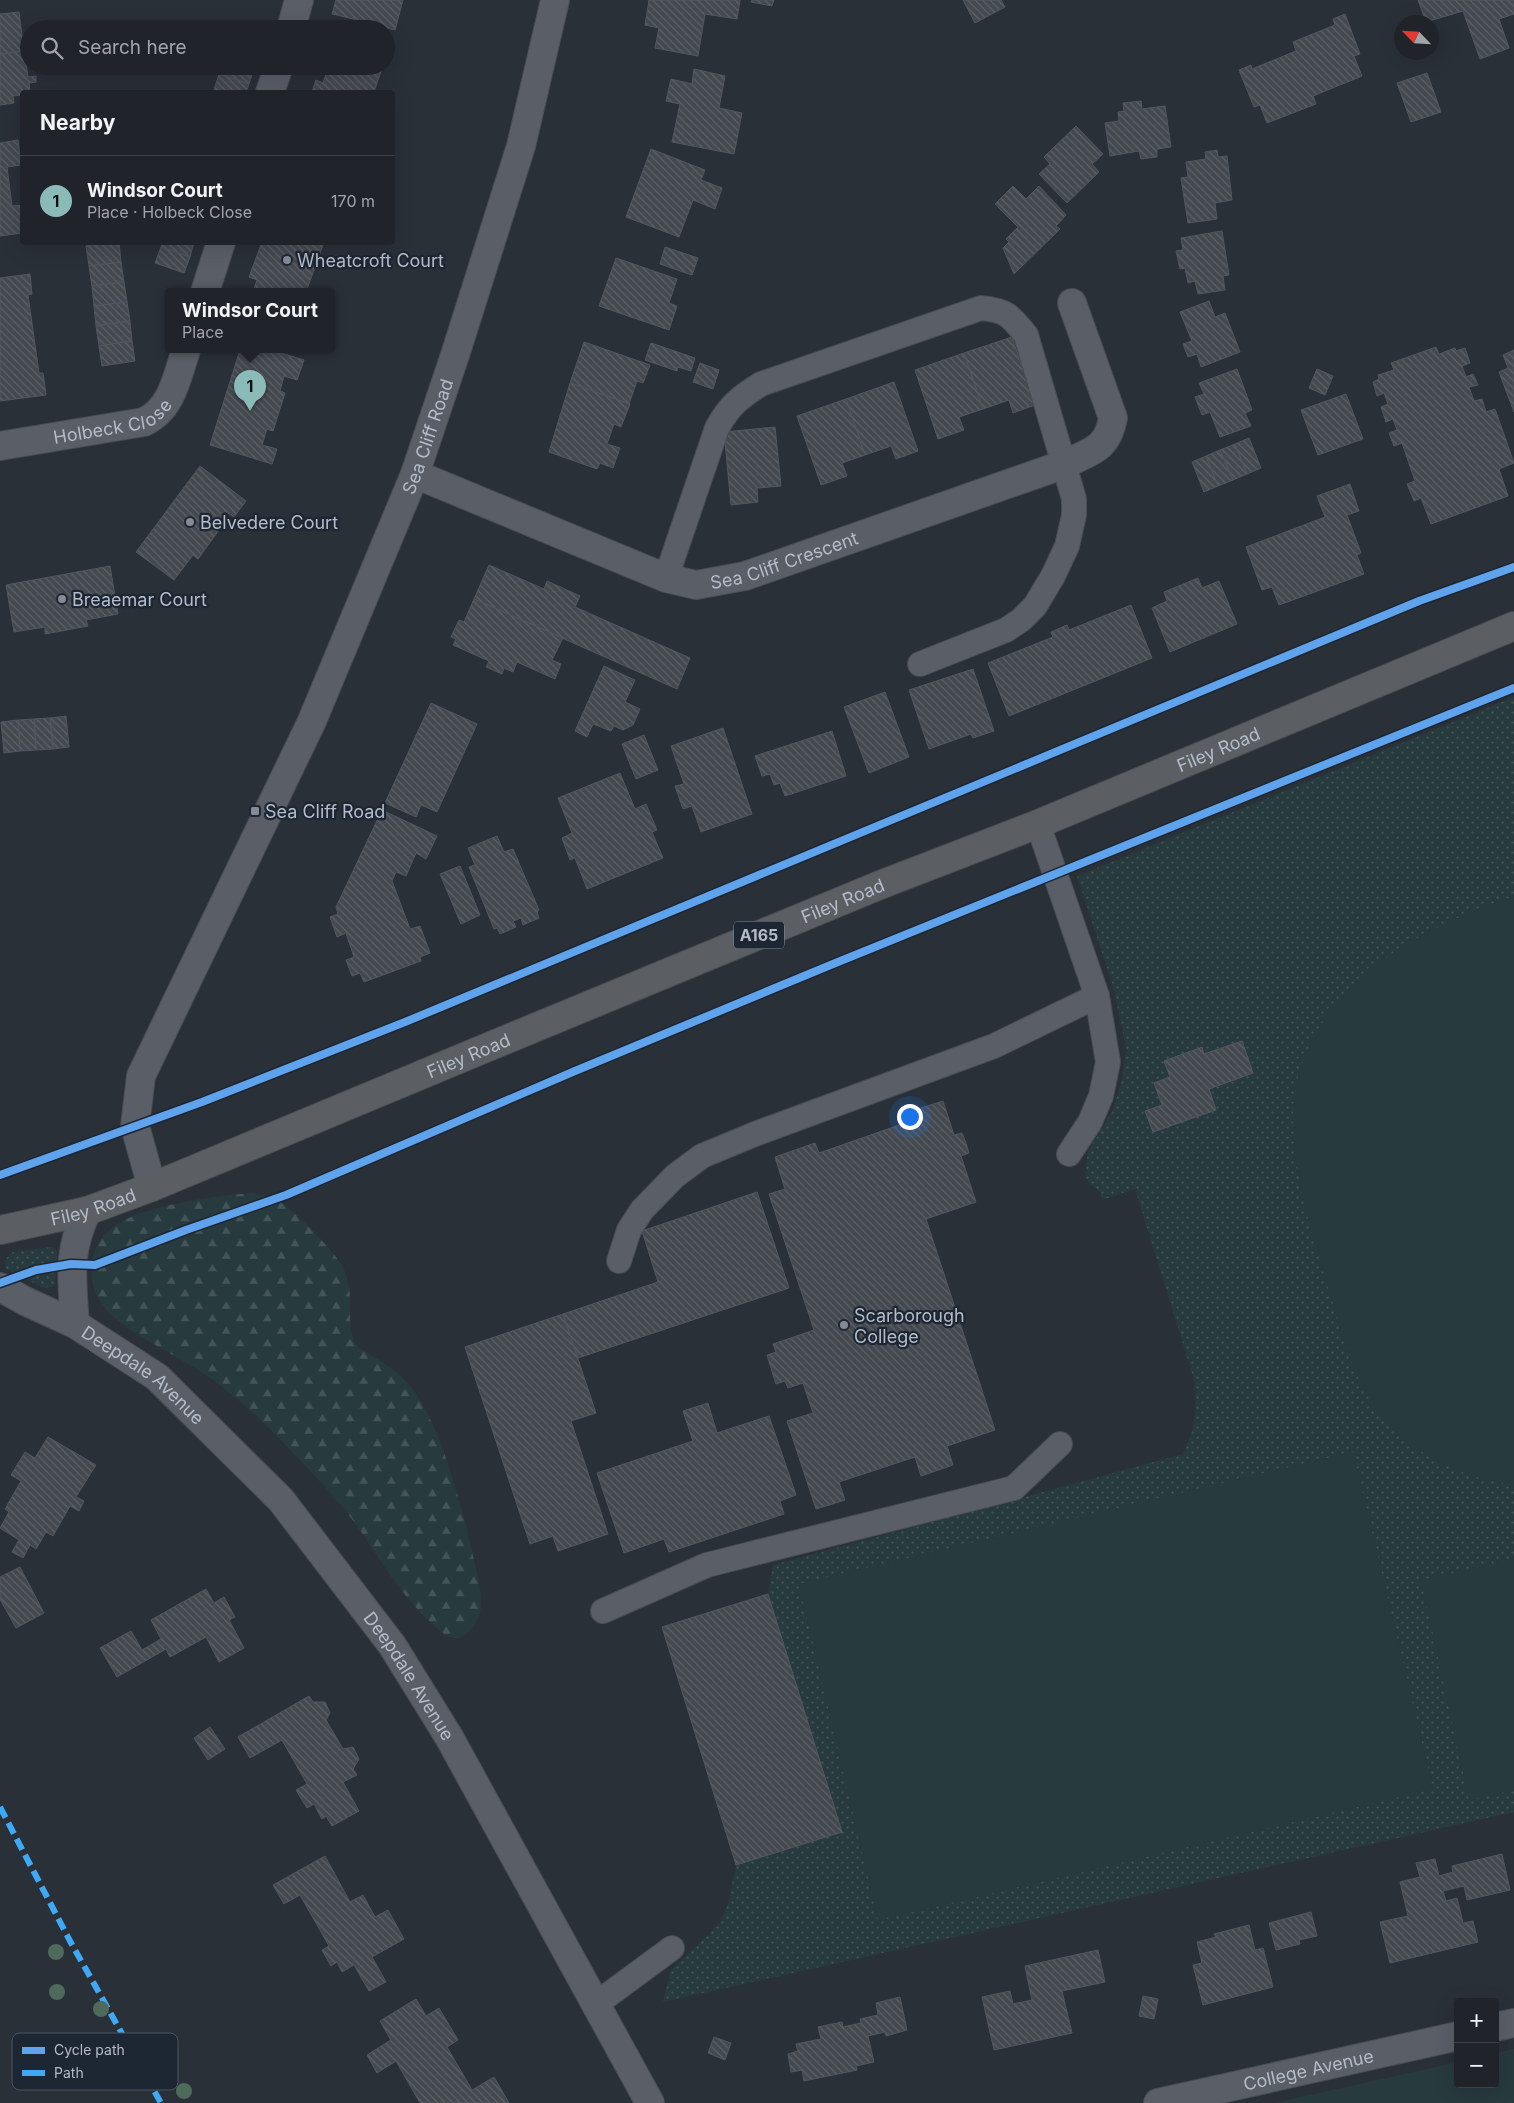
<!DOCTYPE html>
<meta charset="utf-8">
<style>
body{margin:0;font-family:Inter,sans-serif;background:#282c32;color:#f1f3f6}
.controls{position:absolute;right:15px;bottom:15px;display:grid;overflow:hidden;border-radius:5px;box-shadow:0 5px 20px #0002}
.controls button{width:45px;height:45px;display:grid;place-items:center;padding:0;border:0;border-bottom:1px solid #3d4147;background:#20242a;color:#f1f3f6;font:25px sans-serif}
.compass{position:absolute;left:1394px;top:15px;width:45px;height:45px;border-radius:50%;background:#20242a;box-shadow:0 5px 20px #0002;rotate:295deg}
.you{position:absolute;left:909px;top:1116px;width:18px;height:18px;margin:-12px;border:4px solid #fff;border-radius:50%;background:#1a73e8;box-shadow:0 0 0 8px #1a73e833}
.badge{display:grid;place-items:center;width:32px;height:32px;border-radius:50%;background:#8bbbb9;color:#111;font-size:16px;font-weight:700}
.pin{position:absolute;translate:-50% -41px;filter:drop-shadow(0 1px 2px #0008)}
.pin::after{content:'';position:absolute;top:26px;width:18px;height:15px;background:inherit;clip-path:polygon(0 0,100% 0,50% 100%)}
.popup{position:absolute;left:165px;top:288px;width:170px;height:65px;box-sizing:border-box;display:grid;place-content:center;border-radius:5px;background:#20242a;filter:drop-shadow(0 1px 4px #0005);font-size:16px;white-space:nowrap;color:#a2a4a8}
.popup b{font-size:19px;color:#f1f3f6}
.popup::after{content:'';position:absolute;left:50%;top:100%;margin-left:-10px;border:10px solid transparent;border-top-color:#20242a}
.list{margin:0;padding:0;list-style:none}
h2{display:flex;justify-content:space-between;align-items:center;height:65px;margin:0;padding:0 20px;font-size:21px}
h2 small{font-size:16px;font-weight:400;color:#a2a4a8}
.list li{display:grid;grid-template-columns:32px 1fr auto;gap:15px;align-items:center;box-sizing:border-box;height:90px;padding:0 20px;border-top:1px solid #3d4147}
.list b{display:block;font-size:19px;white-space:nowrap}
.list p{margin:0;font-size:16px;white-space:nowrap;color:#a2a4a8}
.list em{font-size:16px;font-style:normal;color:#a2a4a8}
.icon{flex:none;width:28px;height:28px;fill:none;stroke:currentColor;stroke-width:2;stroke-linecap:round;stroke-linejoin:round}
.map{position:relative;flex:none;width:1514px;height:2103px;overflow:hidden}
.search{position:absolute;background:#20242a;box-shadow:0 5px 20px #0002;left:20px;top:20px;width:375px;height:55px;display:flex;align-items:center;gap:12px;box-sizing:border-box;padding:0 18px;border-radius:28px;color:#a2a4a8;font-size:19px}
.panel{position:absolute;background:#20242a;box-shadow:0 5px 20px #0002;left:20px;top:90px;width:375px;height:155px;border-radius:5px}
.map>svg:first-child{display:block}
.grass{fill:url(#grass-dots)}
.forest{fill:url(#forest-firs)}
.park{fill:#273a3e}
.building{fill:url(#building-back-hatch);stroke:#52575f}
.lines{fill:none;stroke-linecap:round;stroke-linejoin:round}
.service-casing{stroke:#484c53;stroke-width:26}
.minor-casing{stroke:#484c53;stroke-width:30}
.trunk-casing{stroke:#474c53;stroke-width:30}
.service{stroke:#5a5e66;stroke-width:24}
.minor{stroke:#5a5e66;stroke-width:28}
.trunk{stroke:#5b5f64;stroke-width:28}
.quiet{stroke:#3fa9f5;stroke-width:6;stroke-dasharray:12 6;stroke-linecap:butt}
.cycleway-casing{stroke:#1d2633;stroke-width:11}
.cycleway{stroke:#60a3ed;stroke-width:8}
.tree{fill:#4e6a5a}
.poi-dot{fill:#848b96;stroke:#1d2633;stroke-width:2}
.labels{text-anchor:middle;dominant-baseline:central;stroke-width:4.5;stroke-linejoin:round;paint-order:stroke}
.shield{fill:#1d2633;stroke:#878f9c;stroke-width:1}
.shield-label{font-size:16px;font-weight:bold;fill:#b4bcc9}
.poi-label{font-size:18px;fill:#b4bcc9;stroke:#1d2633;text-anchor:start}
.street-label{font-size:18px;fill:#b4bcc9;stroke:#1d2633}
.key{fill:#1d2633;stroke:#4a5360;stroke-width:1}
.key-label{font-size:14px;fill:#b4bcc9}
</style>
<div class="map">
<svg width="1514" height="2103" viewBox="0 0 1514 2103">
<defs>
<pattern id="grass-dots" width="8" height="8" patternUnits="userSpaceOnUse" patternTransform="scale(1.25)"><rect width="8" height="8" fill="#273a3e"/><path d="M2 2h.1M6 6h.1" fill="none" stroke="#445559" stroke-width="1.8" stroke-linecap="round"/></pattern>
<pattern id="forest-firs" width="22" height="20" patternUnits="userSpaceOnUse" patternTransform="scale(1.25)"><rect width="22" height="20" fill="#273a3e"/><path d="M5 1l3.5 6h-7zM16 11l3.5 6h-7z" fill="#445559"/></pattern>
<pattern id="building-back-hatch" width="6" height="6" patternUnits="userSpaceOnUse" patternTransform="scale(1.25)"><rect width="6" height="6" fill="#444950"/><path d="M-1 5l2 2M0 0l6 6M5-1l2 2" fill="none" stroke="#5d6168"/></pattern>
</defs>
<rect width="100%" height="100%" fill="#2a3038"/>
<g class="grass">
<path d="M1514 697V1812L663 2002 671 1970 711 1932 722 1918 728 1904 736 1865 842 1832 768 1594 773 1565 1183 1454C1196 1429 1198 1404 1193 1376L1135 1189 1102 1200 1100 1193 1087 1181 1085 1174 1088 1151 1113 1110 1122 1079 1126 1047 1113 986 1077 876Z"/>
<path d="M52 1247 57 1251V1254L55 1286 44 1288 6 1269C3 1262 7 1256 13 1252Z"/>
</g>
<path class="forest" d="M253 1193C264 1195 275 1199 285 1205 297 1214 336 1253 342 1266 346 1272 348 1281 349 1288 352 1307 346 1331 358 1347 379 1360 403 1373 416 1394 444 1436 463 1510 474 1560 477 1574 481 1588 481 1602 482 1613 476 1623 469 1631 464 1638 458 1640 450 1637 442 1634 436 1627 429 1621 395 1589 374 1547 345 1510 330 1491 312 1473 295 1455 266 1424 234 1393 198 1370 171 1352 125 1332 105 1308 95 1296 91 1283 92 1268 92 1252 100 1236 113 1227 140 1206 218 1195 253 1193Z"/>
<g class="park">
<path d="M1514 896V1484C1463 1480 1406 1451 1376 1409 1352 1375 1341 1330 1329 1290 1313 1238 1296 1184 1293 1129 1292 1103 1296 1075 1307 1051 1345 967 1432 924 1514 896Z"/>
<polygon points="1353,1452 1433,1789 878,1920 799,1584"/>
<polygon points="1514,1559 1514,1790 1469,1800 1421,1580"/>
<polygon points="1514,2049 1514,2103 1274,2103 1458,2062 1458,2084 1495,2084 1495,2053"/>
</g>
<g class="building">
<polygon points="336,0 403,0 395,30 372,24 370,29 353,26 354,19 332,14"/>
<polygon points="649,0 740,0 737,19 705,14 698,56 655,48 659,28 645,25"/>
<polygon points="752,0 774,0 772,6 751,2"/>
<polygon points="963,0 1001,0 1005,7 975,23"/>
<polygon points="1418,0 1514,0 1514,14 1499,19 1509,48 1480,59 1463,11 1426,22"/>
<polygon points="19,12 24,51 0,54 0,14"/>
<polygon points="1345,14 1360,54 1354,56 1362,76 1313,96 1316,104 1267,123 1260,105 1254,107 1239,70 1251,65 1252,69 1296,51 1293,42 1335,25 1333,19"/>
<polygon points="24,51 28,77 36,76 36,82 29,83 30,92 22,92 22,95 13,96 14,103 0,105 0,54"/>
<polygon points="222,66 248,66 254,68 249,84 219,74"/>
<polygon points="329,66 378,66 382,68 374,92 312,92 316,80 323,83"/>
<polygon points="694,69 725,76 719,108 742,113 734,154 672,142 680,104 666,101 671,79 692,84"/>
<polygon points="1427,73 1441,112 1411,122 1397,83"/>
<polygon points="219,74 249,84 246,92 222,92 214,90"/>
<polygon points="1141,101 1142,109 1165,106 1171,147 1157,149 1157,157 1141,159 1139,151 1110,156 1105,123 1119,121 1118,112 1124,111 1123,103"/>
<polygon points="1076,126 1103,154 1092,164 1099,172 1067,203 1039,174 1050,164 1044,157"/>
<polygon points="18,140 21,165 7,167 12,206 22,205 22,233 0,236 0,143"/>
<polygon points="651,149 705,170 701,180 722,188 715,209 693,200 679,237 626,217"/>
<polygon points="1217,150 1218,157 1227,156 1232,200 1215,203 1217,219 1188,223 1181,178 1188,177 1186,162 1206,159 1205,152"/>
<polygon points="1013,186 1026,199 1039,186 1066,215 1056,226 1060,229 1014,274 1003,248 1009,242 1006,239 1018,227 995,204"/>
<polygon points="1222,231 1229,275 1223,276 1225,290 1198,294 1195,281 1188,283 1185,268 1180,269 1176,251 1183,250 1181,238"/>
<polygon points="112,242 119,242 121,262 89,266 86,246"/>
<polygon points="162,242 194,242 190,257 161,247"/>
<polygon points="262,242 324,242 306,292 253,292 257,280 249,277"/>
<polygon points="161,247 190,257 184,273 155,263"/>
<polygon points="665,247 698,258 692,275 660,264"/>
<polygon points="616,258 677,279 669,303 677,306 669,330 599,306"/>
<polygon points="121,262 124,282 92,286 89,266"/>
<polygon points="30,274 32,294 28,295 39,373 43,373 46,395 0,401 0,278"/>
<polygon points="124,282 127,302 94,306 92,286"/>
<polygon points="1209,301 1215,317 1225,313 1240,352 1201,367 1197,354 1188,357 1183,344 1192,341 1180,312"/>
<polygon points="127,302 130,321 96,326 94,306"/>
<polygon points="130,321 132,341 99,346 96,326"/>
<polygon points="1012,337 1035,405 1013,413 1009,400 983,409 964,353"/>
<polygon points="132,341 135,361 102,366 99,346"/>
<polygon points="584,342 650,365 643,383 637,381 629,404 570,383"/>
<polygon points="651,343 695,358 691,371 678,367 677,371 645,360"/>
<polygon points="1436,347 1439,354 1455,348 1456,351 1465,348 1470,363 1462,366 1466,377 1473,374 1478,385 1469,387 1474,401 1482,399 1486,412 1495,409 1514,463 1499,469 1508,496 1431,524 1421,498 1414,501 1407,484 1415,481 1402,443 1394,446 1389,433 1397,430 1393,419 1386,422 1381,407 1388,404 1384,393 1377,396 1373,382 1379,379 1378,375 1394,370 1391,363"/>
<polygon points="240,350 271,350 304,360 297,380 284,376 280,391 285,393 273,431 267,429 262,445 277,449 272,464 210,445"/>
<polygon points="1514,350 1514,412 1499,372 1508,368 1503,355"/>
<polygon points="964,353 983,409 959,417 964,430 938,439 915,370"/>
<polygon points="700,363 719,370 713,389 693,382"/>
<polygon points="1237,369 1252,410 1245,413 1251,426 1220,437 1210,412 1202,415 1195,397 1204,394 1199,383"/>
<polygon points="1317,369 1333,376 1325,395 1309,388"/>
<polygon points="894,382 918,451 896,459 891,446 865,455 846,399"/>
<polygon points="570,383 630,404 621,427 614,424 607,444 620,448 613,468 600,463 597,469 549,452"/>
<polygon points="1346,394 1363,439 1318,455 1301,410"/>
<polygon points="846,399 865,455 842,463 847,476 821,485 797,416"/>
<polygon points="775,427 781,486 757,488 758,502 731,505 724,432"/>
<polygon points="1249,438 1261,468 1247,474 1235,444"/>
<polygon points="1235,444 1247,474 1233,480 1220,450"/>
<polygon points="1220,450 1233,480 1218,486 1206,456"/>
<polygon points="1206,456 1218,486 1204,492 1192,462"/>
<polygon points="200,466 246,501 234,517 225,511 219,520 224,523 198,559 193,555 174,580 136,552"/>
<polygon points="1350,484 1359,511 1347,515 1361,553 1357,555 1364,574 1279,605 1272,587 1262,590 1246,547 1325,517 1317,496"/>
<polygon points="489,565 544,589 547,581 580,596 575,607 690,658 677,689 474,599"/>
<polygon points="110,566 118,614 86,620 88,626 45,634 45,627 14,632 6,585"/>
<polygon points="1198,578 1202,588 1219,581 1237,624 1170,652 1152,608 1167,601 1164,592"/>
<polygon points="474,599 563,638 552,660 561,664 555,679 517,662 513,672 504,668 502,674 486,667 489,661 453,645 456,639 451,637 459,620 464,622"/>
<polygon points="1131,605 1152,658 1009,716 988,663 1053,637 1051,632 1067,625 1069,630"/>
<polygon points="604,666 635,680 625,702 640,709 633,725 623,730 614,726 611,731 593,724 587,737 575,731"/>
<polygon points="973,669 994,731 973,738 971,734 929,749 909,690"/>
<polygon points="885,692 909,757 869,773 844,707"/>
<polygon points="431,703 477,724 437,812 421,805 416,817 385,803"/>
<polygon points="66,716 69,747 53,749 50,718"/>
<polygon points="50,718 53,749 36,750 34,719"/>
<polygon points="34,719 36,750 20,751 18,720"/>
<polygon points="18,720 20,751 4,753 1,722"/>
<polygon points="723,728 752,814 701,832 692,806 683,809 675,786 684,784 671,746"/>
<polygon points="832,731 846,776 785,796 780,783 774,785 770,774 762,776 755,756"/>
<polygon points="644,735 658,770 636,779 622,744"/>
<polygon points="620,773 635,809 646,804 657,830 652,832 663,858 587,889 575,858 570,860 562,838 572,833 558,798"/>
<polygon points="382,810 437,836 426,859 416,853 406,876 396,872 392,881 410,929 420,926 430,953 420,957 421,961 364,982 360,973 352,976 346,960 354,957 346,933 337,937 330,917 338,914 336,907"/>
<polygon points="497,836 504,852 513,849 539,910 537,912 539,918 523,925 521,918 513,921 516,927 500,934 497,928 494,929 469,867 475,865 468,848"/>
<polygon points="460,866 480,915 461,924 440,874"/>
<polygon points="1242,1041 1253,1073 1209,1089 1216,1110 1153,1132 1145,1111 1162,1105 1154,1083 1170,1077 1164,1061 1202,1047 1204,1054"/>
<polygon points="943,1101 954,1135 962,1133 966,1143 969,1153 961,1156 976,1202 926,1219 995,1430 947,1446 953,1465 921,1476 915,1457 839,1482 845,1500 816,1509 787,1421 813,1413 803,1383 788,1388 785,1381 776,1384 767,1355 776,1352 773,1344 814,1330 769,1194 785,1189 775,1157 815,1143 819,1153 902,1124 899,1115"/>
<polygon points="757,1192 789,1288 578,1358 563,1314 658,1282 642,1231"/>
<polygon points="563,1314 596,1413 571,1421 608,1534 558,1551 553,1536 530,1544 465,1347"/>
<polygon points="708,1403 717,1433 769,1416 796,1495 780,1501 784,1514 669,1552 664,1539 624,1553 597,1473 693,1441 683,1411"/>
<polygon points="48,1437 96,1465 76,1497 84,1501 79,1511 70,1506 53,1536 46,1532 36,1549 30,1545 23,1558 12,1552 19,1540 0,1528 9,1512 5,1509 21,1481 11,1475 25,1452 35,1458"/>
<polygon points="20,1567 44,1613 16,1628 0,1599 0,1577"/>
<polygon points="206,1589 214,1603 224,1597 235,1617 229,1620 244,1648 219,1662 206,1637 170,1657 166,1649 117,1677 100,1648 131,1631 142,1650 161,1639 151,1620"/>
<polygon points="768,1594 842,1832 736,1865 662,1627"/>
<polygon points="309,1696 313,1702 325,1702 330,1713 326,1720 343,1749 353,1747 359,1759 353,1769 357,1775 343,1782 359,1811 332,1826 326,1816 322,1819 314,1804 307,1808 296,1790 307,1784 282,1740 250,1758 238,1737"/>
<polygon points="210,1727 225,1749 208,1760 194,1738"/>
<polygon points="1502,1854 1510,1890 1467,1900 1464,1886 1443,1891 1446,1901 1457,1898 1463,1923 1473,1921 1478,1942 1390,1963 1380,1922 1408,1916 1400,1882 1420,1877 1416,1863 1435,1859 1439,1876 1453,1872 1452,1866"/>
<polygon points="325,1856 350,1902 363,1895 375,1917 388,1910 404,1939 372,1957 386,1982 369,1991 354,1965 342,1972 337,1962 331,1966 322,1950 329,1946 300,1895 284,1904 273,1885"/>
<polygon points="1311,1912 1317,1936 1299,1940 1300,1944 1276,1950 1269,1923"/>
<polygon points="1249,1925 1255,1950 1263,1948 1273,1987 1203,2005 1193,1965 1202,1963 1197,1942 1216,1937 1214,1934"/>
<polygon points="1098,1950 1105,1982 1062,1991 1072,2033 994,2050 982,1997 1010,1991 1013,2004 1032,2000 1025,1966"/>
<polygon points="1143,1996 1158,1999 1154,2019 1139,2016"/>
<polygon points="900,1997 907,2030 886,2036 885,2032 868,2036 874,2062 856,2066 857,2070 804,2081 802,2070 791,2072 788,2054 798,2051 796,2044 821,2039 818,2027 842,2022 843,2027 861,2023 860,2019 878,2015 876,2003"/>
<polygon points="416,1999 426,2016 439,2008 458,2040 447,2047 472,2090 494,2077 509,2103 420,2103 396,2061 377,2073 367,2055 391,2040 380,2021"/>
<polygon points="714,2037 731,2043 725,2060 708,2053"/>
</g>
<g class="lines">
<defs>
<g id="service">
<path d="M666 578 717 428C729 406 740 397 761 384L981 308C1006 310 1011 316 1026 335L1074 499V515L1067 546 1053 576 1035 606 1021 620 1006 630 920 664"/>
<polyline points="1038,824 1097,996 1108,1062 1101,1096 1090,1122 1069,1154"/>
<polyline points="619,1261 629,1230 642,1210 675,1176 702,1156 755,1134 994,1046 1097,996"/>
<polyline points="603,1611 707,1565 1014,1488 1060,1444"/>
<polyline points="596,2004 672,1948"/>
</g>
<g id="minor">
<polyline points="291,29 299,0"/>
<polyline points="270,92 279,66"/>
<polyline points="205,292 221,242"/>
<path id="s1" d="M0 446 144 422C172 409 177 377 186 350"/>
<path id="s2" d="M415 474 666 578 696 585 745 576 1065 464C1091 451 1107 450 1113 418L1072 303"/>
<path id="s3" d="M152 1187 135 1126 141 1076 312 721 415 474 456 352 521 146 555 0"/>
<path id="s4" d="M0 1287 25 1301 75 1324 157 1377 281 1500 392 1645 449 1737 650 2103"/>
<path d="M75 1324C72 1278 67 1253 87 1211"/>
<polyline points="1495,2027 1514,2023"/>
<path id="s5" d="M1158 2103 1458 2036"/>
</g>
<g id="trunk">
<path id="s6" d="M0 1230 87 1211 152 1187 493 1045 880 885 1038 824 1514 626"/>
</g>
</defs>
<use href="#service" class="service-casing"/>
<use href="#minor" class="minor-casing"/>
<use href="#trunk" class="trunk-casing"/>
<use href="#service" class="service"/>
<use href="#minor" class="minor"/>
<use href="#trunk" class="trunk"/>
<polyline class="quiet" points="0,1807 70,1941 161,2103"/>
<defs>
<g id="cycleway">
<polyline points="0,1175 202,1102 405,1022 1419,601 1514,567"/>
<polyline points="0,1283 36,1270 71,1264 95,1265 186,1230 286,1195 575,1071 833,964 1514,688"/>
</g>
</defs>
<use href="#cycleway" class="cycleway-casing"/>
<use href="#cycleway" class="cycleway"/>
</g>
<g class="tree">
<circle cx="56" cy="1952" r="8"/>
<circle cx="57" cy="1992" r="8"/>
<circle cx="101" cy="2009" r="8"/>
<circle cx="184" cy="2091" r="8"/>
</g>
<g class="poi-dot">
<circle cx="287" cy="260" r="5"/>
<circle cx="190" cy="522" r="5"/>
<circle cx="62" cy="599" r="5"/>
<rect x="250" y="806" width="10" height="10" rx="2.5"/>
<circle cx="844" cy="1325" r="5"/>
</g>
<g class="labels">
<rect class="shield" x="734" y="921.5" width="50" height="27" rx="4"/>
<g class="shield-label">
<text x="759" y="935">A165</text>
</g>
<g class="poi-label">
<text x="297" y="260">Wheatcroft Court</text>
<text x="200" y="522">Belvedere Court</text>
<text x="72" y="599">Breaemar Court</text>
<text x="265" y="811">Sea Cliff Road</text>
<text x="854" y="1315">Scarborough<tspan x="854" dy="21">College</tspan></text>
</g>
<g class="street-label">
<text stroke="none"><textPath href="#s1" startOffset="116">Holbeck Close</textPath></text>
<text stroke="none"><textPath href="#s3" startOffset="815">Sea Cliff Road</textPath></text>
<text stroke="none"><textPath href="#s2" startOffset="394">Sea Cliff Crescent</textPath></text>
<text stroke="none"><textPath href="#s6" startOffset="1311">Filey Road</textPath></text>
<text stroke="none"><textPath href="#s6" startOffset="906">Filey Road</textPath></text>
<text stroke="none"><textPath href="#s6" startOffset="501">Filey Road</textPath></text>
<text stroke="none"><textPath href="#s6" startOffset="96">Filey Road</textPath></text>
<text stroke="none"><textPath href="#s4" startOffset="169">Deepdale Avenue</textPath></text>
<text stroke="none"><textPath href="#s4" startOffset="574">Deepdale Avenue</textPath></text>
<text stroke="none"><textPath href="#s5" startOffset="154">College Avenue</textPath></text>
</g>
</g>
<rect x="12" y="2033" width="166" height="57" rx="8" class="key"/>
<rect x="22" y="2047" width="23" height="7" fill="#60a3ed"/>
<rect x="22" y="2070" width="23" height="6" fill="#3fa9f5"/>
<g class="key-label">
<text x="54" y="2055">Cycle path</text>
<text x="54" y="2078">Path</text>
</g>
</svg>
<div class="controls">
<button>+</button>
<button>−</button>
</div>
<svg class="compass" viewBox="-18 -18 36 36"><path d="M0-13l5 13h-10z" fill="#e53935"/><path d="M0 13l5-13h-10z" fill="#a2a4a8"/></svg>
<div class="you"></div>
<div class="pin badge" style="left:250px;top:411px">1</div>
<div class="popup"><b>Windsor Court</b>Place</div>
<div class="search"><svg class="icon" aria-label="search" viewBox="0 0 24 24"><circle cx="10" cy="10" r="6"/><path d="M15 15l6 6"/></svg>Search here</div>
<section class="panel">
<h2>Nearby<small></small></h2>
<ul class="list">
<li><span class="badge">1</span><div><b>Windsor Court</b><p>Place · Holbeck Close</p></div><em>170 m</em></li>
</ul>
</section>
</div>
